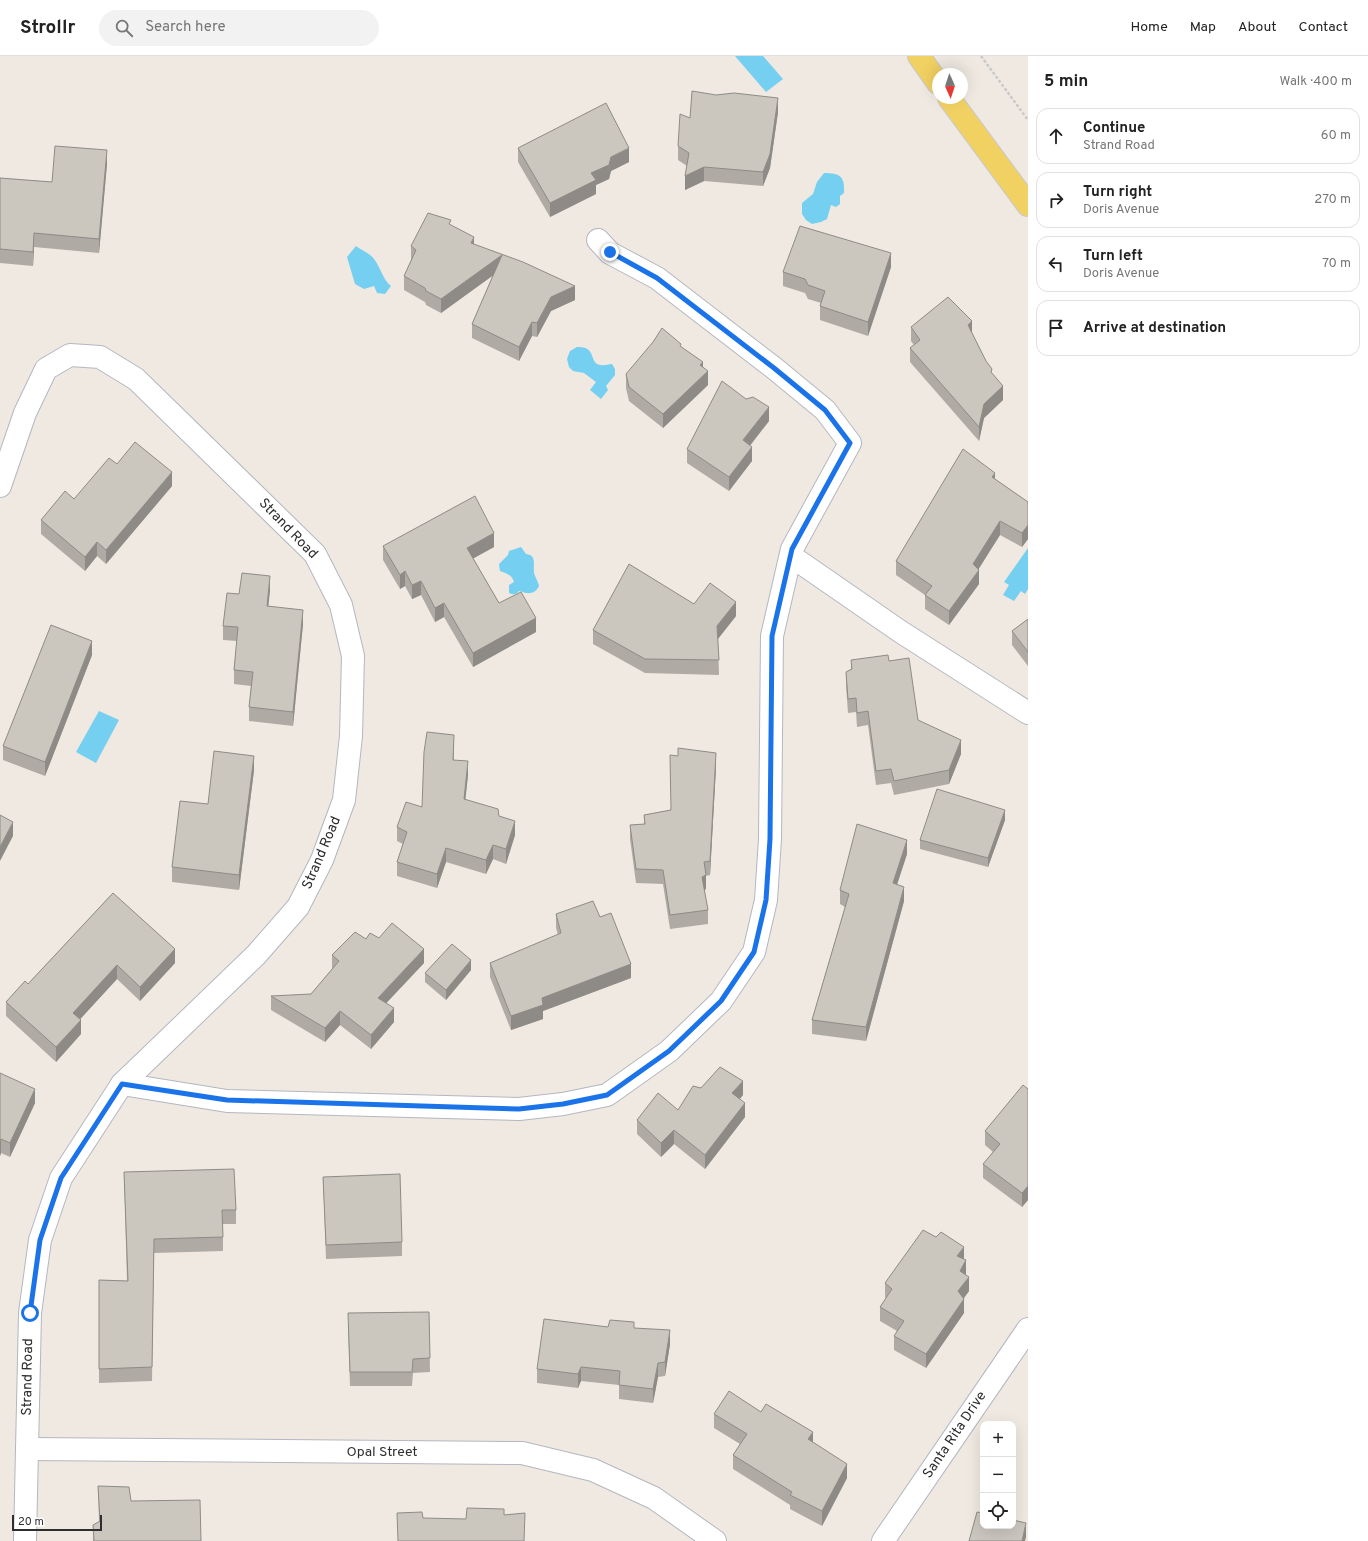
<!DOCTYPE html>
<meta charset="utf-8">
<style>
body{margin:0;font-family:Overpass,sans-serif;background:#f2f2f2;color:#222}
.controls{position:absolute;right:12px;bottom:12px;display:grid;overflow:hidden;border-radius:8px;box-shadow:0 4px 16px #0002}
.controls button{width:36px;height:36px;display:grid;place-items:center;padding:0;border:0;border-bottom:1px solid #e0e0e0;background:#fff;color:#222;font:20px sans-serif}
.compass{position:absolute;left:932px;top:12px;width:36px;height:36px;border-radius:50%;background:#fff;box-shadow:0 4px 16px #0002;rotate:177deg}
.scale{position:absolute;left:12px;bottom:10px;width:90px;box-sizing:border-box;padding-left:4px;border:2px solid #2e2e2e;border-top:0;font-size:11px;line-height:14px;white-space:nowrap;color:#2e2e2e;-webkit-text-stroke:3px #fff;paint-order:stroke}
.stop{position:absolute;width:12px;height:12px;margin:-9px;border:3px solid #1a73e8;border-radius:50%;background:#fff}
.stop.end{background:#1a73e8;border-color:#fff;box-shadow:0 1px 4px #0008}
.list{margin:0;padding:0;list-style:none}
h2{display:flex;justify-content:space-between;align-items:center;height:52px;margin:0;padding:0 16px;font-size:17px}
h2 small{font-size:13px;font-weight:400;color:#767676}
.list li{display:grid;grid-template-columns:26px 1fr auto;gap:12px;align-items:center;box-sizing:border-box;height:56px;margin:0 8px 8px;padding:0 8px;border:1px solid #e0e0e0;border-radius:12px}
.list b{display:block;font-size:15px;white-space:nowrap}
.list p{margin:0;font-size:13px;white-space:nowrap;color:#767676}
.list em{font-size:13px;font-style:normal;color:#767676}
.icon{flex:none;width:22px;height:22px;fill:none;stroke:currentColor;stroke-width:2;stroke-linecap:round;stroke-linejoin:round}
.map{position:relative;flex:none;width:1028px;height:1485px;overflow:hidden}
header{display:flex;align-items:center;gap:24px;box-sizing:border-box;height:56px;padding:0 20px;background:#fff;border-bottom:1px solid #e0e0e0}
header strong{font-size:19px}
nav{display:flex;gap:22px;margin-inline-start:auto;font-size:14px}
.search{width:280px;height:36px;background:#f2f2f2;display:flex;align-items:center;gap:10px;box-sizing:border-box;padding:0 14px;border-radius:22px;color:#767676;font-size:15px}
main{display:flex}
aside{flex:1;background:#fff}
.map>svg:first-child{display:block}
.water{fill:#75cff0}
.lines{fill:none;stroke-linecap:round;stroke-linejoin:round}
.minor-casing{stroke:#b4b7c1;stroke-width:24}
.major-casing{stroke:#c9c9c9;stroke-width:24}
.path{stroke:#c9c9c9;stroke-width:2.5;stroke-dasharray:3 2;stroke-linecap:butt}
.minor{stroke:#fff;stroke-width:22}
.major{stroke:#f2d163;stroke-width:22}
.wall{fill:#afaba4}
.shaded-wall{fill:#8e8b86}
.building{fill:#cbc7bf;stroke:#8e8b86}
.route{stroke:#1a73e8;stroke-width:5}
.labels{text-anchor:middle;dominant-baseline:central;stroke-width:4;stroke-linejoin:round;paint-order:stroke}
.street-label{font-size:14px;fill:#2e2e2e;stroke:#fff}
</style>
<header>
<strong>Strollr</strong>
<div class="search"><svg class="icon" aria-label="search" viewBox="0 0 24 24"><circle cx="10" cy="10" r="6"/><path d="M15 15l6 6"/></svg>Search here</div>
<nav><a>Home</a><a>Map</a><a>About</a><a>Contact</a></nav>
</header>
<main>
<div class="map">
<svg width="1028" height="1485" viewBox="0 0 1028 1485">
<rect width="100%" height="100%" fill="#efe9e1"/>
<g class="water">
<polygon points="735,0 763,0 783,23 766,36"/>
<path d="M824 117C840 117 845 120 844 137L840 140V148L836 151 831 149 827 163 821 166 812 168 806 164 802 158V147L813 138 817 126Z"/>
<path d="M356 190C361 194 371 198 374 203 381 212 383 224 391 230L385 238 377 237 374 230 364 233 355 228 347 201Z"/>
<path d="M577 291C598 290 588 308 601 309 604 310 609 308 612 308L615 313V319L606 330 608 334 601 343 590 334 596 326 584 317 573 315 569 311 567 303 570 295Z"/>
<path d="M521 491 526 498C537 499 533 509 534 517 535 521 538 525 539 530 535 539 527 538 519 535 516 539 514 539 509 537V529L514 526C512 519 506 517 500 515L499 508 508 499 509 495Z"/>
<polygon points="1028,492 1028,533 1025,538 1021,535 1014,545 1003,539 1009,529 1004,526"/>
<polygon points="99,655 119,664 96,707 76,696"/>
</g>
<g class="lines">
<defs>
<g id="minor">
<polyline points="0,430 25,357 46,313 70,299 100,301 136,323 315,498 341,549 353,600 351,680 344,744 322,804 298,851 256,899 122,1028 61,1122 40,1184 30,1257 25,1485"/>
<polyline points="791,500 901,576 1028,657"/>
<polyline points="122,1028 227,1045 519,1053 563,1048 607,1039 669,995 721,945 754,896 766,844 770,783 772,580 792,493 850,387 825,354 774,312 657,222 610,197 598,184"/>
<polyline points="27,1393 522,1397 593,1414 654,1442 715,1485"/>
<polyline points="883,1485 1028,1273"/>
</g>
<g id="major">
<polyline points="919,0 938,27"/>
<polyline points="949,42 1028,149"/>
</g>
</defs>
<use href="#minor" class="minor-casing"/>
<use href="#major" class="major-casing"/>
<polyline class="path" points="981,0 1028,64"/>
<use href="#minor" class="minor"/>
<use href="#major" class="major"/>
</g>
<g class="wall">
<polygon points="778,56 770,112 763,130 704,125 685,134 687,110 678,104 678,90"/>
<polygon points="518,92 629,106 611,115 609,123 596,129 596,138 550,161 518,106"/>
<polygon points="107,108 99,197 34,191 33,210 0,207 0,122 52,126"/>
<polygon points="451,170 474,188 575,244 551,255 537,281 532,280 519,305 472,282 472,268 493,219 441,257 426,249 425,246 404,234 404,220 411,204 411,190"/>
<polygon points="891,211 868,280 820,264 820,250 821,247 808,243 805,237 783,230 783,216"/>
<polygon points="911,271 972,277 992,317 1003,344 984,362 979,385 910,306 910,292 914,289 911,285"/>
<polygon points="681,291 703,311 708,329 663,372 629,345 626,332 626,318"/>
<polygon points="769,365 750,390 752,405 729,435 687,407 687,393"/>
<polygon points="117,408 172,430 106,508 97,500 85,515 41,478 41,464 74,443"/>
<polygon points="995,423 1028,446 1028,483 1022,491 1000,479 978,513 979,528 949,569 925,553 925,539 896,519 896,505"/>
<polygon points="383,490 494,491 473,502 499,547 536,576 473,611 444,561 435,566 421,539 412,543 405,530 400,533 383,504"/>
<polygon points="270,534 268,550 303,568 293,670 249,665 249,651 251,630 234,628 234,614 237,585 223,584 223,570 239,538"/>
<polygon points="694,548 736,560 718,583 719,619 645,617 593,588 593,574"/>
<polygon points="1028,563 1028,610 1012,589 1012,575"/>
<polygon points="92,599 45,720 3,704 3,690"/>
<polygon points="851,604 889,605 918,664 961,698 949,728 894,739 891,727 876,729 868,669 857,671 856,656 848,657 846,630 846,616 851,613"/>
<polygon points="454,693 454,704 468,719 465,744 499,760 515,779 506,808 493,803 486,818 446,806 437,832 397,820 397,806 403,788 397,785 397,771 422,751"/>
<polygon points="716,711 710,819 706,820 706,833 704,834 708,854 708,868 670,873 663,828 636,827 630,783 630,769 644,768 644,759 670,754"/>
<polygon points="254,714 239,834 172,826 172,811 208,748"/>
<polygon points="1005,764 988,811 920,793 920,784"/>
<polygon points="907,798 897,828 904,845 866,985 812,978 812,964 845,851 840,848 840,834"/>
<polygon points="113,837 175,907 140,945 117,923 80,963 81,978 56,1006 6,960 6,946 28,928"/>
<polygon points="556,858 631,922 543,955 543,963 511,974 490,921 490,907 558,879 556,872"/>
<polygon points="379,882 424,907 386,947 394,966 371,993 340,969 325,986 271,954 271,940 311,938 332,913 332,899 366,883"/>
<polygon points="471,914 446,944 425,926 425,917"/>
<polygon points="0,1017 35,1047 10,1101 1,1097 0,1100"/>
<polygon points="701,1032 743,1039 740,1043 745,1061 705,1113 674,1088 661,1101 637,1078 637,1064 678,1054"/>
<polygon points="1028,1033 1028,1144 1022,1151 983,1122 983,1108 993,1096 985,1089 985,1075"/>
<polygon points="124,1116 236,1154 236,1168 223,1168 223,1195 154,1197 152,1325 99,1327 99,1224 127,1225"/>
<polygon points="323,1121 402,1186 402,1200 326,1203"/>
<polygon points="964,1203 966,1218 965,1219 969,1235 964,1242 964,1257 926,1312 894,1294 894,1280 897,1275 880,1265 880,1251 886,1242 885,1241 885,1227"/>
<polygon points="429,1256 430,1316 413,1317 412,1330 350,1330 348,1271"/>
<polygon points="608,1271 634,1272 670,1288 665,1320 658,1321 653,1347 619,1343 619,1329 581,1325 578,1332 537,1327 537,1313"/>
<polygon points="761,1356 813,1386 847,1422 822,1470 790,1453 790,1449 733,1413 733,1399 740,1388 714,1372 714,1358"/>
<polygon points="98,1430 131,1445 201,1485 93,1485 93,1469 99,1466"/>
</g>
<g class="shaded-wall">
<polygon points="778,42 778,56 770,112 763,130 763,116"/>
<polygon points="629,92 629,106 611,115 609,123 596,129 596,138 550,161 550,147 591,117 611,101"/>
<polygon points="107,94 107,108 99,197 99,183"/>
<polygon points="704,111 704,125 685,134 685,120"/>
<polygon points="34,177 34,191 33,210 33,196"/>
<polygon points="474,181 474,195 471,187"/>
<polygon points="891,197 891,211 868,280 868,266"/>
<polygon points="502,199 502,213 441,257 441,243"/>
<polygon points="575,230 575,244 551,255 537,281 537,267 551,241"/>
<polygon points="972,265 972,280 968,269"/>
<polygon points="532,266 532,280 519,305 519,291"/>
<polygon points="703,306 703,319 708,315 708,329 663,372 663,358"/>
<polygon points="1003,330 1003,344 984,362 979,385 979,371 984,348"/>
<polygon points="769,351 769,365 743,398 743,384"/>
<polygon points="752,391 752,405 729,435 729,421"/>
<polygon points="172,416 172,430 106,508 106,494"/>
<polygon points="995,417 995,431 992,421"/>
<polygon points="1000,465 1000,479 973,522 973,508"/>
<polygon points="1028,469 1028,483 1022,491 1022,477"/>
<polygon points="494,477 494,491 467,506 467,492"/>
<polygon points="97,486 97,500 85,515 85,501"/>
<polygon points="979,514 979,528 949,569 949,555"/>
<polygon points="405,515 405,530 400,533 400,519"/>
<polygon points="270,520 270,534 267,564 267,550"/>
<polygon points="421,525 421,539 412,543 412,529"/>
<polygon points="736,546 736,560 717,584 717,570"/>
<polygon points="444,547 444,561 435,566 435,552"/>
<polygon points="303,554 303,568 293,670 293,656"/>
<polygon points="536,562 536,576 473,611 473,597"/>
<polygon points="92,585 92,599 45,720 45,706"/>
<polygon points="961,684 961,698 949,728 949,714"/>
<polygon points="716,697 716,711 710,819 710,805"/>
<polygon points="254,700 254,714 239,834 239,819"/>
<polygon points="468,705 468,719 464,757 464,743"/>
<polygon points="1005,754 1005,764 988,811 988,802"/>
<polygon points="515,765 515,779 506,808 506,793"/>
<polygon points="13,766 13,780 0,805 0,791"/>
<polygon points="907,784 907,798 893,841 893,827"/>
<polygon points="493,789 493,803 486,818 486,804"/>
<polygon points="446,792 446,806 437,832 437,818"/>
<polygon points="706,819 706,833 702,835 702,821"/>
<polygon points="904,831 904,845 866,985 866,971"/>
<polygon points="175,893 175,907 140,945 140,931"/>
<polygon points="424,893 424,907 378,956 378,942"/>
<polygon points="471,904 471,914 446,944 446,934"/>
<polygon points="631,908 631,922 543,955 543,963 511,974 511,960 542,942"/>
<polygon points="117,909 117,923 73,971 73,957"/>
<polygon points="394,952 394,966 371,993 371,979"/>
<polygon points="340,955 340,969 325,986 325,972"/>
<polygon points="81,964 81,978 56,1006 56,991"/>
<polygon points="743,1025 743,1039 732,1052 732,1037"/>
<polygon points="35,1033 35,1047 10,1101 10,1087"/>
<polygon points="745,1047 745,1061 705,1113 705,1099"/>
<polygon points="674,1074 674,1088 661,1101 661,1087"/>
<polygon points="1,1083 1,1097 0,1100 0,1086"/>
<polygon points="1028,1130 1028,1144 1022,1151 1022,1137"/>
<polygon points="964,1191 964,1205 957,1200"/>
<polygon points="966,1204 966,1218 960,1229 960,1215"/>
<polygon points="969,1221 969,1235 958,1250 958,1235"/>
<polygon points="964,1243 964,1257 926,1312 926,1298"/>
<polygon points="670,1274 670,1288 665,1320 665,1306"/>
<polygon points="658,1307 658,1321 653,1347 653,1333"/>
<polygon points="581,1311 581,1325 578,1332 578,1318"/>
<polygon points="813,1376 813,1390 808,1383"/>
<polygon points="847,1408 847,1422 822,1470 822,1455"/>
<polygon points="1026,1467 1026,1481 1025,1485 1022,1485"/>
</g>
<g class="building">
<polygon points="692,35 716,39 734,37 778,42 770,98 763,116 704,111 685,120 689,97 678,90 680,58 690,62"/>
<polygon points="606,47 629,92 611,101 609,109 591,117 596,124 550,147 518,92"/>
<polygon points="55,90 107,94 99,183 34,177 33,196 0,193 0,122 52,126"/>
<polygon points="428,157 451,164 449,168 474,181 471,187 523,206 575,230 551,241 537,267 532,266 519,291 472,268 502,199 441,243 426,235 425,232 404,220 416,194 411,190"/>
<polygon points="800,170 891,197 868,266 820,250 825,235 808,229 805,223 783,216"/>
<polygon points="948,241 972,265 968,269 986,305 992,313 991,316 1003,330 984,348 979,371 910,292 920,284 911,271"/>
<polygon points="662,272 681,288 680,290 703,306 700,309 708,315 663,358 629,331 626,318 653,286"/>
<polygon points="722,325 746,343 753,341 769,351 743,384 752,391 729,421 687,393"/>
<polygon points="135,386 172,416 106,494 97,486 85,501 41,464 65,435 74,443 109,402 117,408"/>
<polygon points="963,393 995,417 992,421 1028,446 1028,469 1022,477 1000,465 973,508 979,514 949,555 925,539 932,530 896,505"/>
<polygon points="475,440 494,477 467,492 499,547 521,536 536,562 473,597 444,547 435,552 421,525 412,529 405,515 400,519 383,490"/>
<polygon points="629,508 694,548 710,527 736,546 717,570 719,604 645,603 593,574"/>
<polygon points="242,517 270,520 267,550 303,554 293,656 249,651 253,616 234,614 238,571 223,570 227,537 239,538"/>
<polygon points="1028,563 1028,596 1012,575"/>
<polygon points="51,569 92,585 45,706 3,690"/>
<polygon points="888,599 889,605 909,602 918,664 961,684 949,714 894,725 891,713 876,715 868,655 857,657 856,642 848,643 846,616 852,613 851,604"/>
<polygon points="427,676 454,679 453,704 468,705 464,743 498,753 499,760 515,765 506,793 493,789 486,804 446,792 437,818 397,806 407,776 397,771 406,746 422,751 424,696"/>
<polygon points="678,692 716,697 710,805 704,806 706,819 702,821 708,854 670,859 663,814 636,813 630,769 645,768 644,759 671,754 670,699 678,700"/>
<polygon points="214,695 254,700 239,819 172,811 180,745 208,748"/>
<polygon points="937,733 1005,754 988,802 920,784"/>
<polygon points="0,759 13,766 0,791"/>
<polygon points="857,768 907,784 893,827 904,831 866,971 812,964 849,838 840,834"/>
<polygon points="113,837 175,893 140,931 117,909 73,957 81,964 56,991 6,946 25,925 28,928"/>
<polygon points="593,845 600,861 611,857 631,908 542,942 543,949 511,960 490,907 561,877 556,858"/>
<polygon points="392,867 424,893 378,942 394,952 371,979 340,955 325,972 271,940 311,938 339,905 332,899 355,876 366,883 370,877 379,882"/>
<polygon points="452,888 471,904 446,934 425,917"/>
<polygon points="720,1011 743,1025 732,1037 745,1047 705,1099 674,1074 661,1087 637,1064 658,1037 678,1054 693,1030 701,1032"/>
<polygon points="0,1017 35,1033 10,1087 1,1083 0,1086"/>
<polygon points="1023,1029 1028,1033 1028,1130 1022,1137 983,1108 1000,1088 985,1075"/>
<polygon points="234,1113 236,1154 222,1154 223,1181 154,1183 152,1311 99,1313 99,1224 128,1225 124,1116"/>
<polygon points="400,1118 402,1186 326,1189 323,1121"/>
<polygon points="923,1174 936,1181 941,1176 964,1191 957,1200 966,1204 960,1215 969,1221 958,1235 964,1243 926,1298 894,1280 904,1265 880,1251 892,1233 885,1227"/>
<polygon points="429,1256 430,1302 413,1303 412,1316 350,1316 348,1257"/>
<polygon points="544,1263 608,1271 610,1264 634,1266 634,1272 670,1274 665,1306 658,1307 653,1333 619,1329 620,1315 581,1311 578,1318 537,1313"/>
<polygon points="729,1335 761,1356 766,1348 813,1376 808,1383 847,1408 822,1455 790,1439 792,1436 733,1399 747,1378 714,1358"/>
<polygon points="98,1430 129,1431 131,1445 200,1444 201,1485 94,1485 93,1469 100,1465"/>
<polygon points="467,1452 504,1453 504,1459 525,1457 524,1485 398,1485 397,1457 422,1456 423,1462 466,1463"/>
<polygon points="977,1456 983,1457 983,1470 1013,1470 1013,1464 1026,1467 1022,1485 969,1485"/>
</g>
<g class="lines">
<polyline class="route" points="30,1257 40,1184 61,1122 122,1028 227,1044 519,1053 563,1048 607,1039 669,995 721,945 754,896 766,844 770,783 772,580 792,493 850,387 825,354 774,312 657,222 610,196"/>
</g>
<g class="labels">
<g class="street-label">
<text transform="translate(288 473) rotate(46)">Strand Road</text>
<text transform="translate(322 797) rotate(-67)">Strand Road</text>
<text transform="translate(28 1321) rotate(-89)">Strand Road</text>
<text transform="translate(955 1379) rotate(-56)">Santa Rita Drive</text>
<text x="382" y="1396">Opal Street</text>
</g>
</g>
</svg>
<div class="controls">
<button>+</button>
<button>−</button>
<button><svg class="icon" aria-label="locate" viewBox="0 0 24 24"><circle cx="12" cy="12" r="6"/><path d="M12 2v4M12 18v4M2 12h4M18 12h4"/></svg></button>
</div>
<svg class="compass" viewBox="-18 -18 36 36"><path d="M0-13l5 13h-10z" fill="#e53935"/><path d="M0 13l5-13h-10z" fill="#767676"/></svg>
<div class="scale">20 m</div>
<div class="stop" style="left:30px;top:1257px"></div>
<div class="stop end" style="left:610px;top:196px"></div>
</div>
<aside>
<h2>5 min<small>Walk · 400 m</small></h2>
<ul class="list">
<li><svg class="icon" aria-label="ahead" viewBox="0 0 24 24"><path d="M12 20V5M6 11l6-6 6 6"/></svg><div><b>Continue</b><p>Strand Road</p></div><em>60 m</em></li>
<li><svg class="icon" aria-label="right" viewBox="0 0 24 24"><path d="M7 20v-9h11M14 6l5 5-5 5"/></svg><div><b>Turn right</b><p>Doris Avenue</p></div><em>270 m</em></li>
<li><svg class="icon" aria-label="left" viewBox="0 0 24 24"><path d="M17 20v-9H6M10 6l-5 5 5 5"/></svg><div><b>Turn left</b><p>Doris Avenue</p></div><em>70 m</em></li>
<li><svg class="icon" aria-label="arrive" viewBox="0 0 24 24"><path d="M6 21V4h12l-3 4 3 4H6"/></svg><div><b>Arrive at destination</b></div></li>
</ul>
</aside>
</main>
